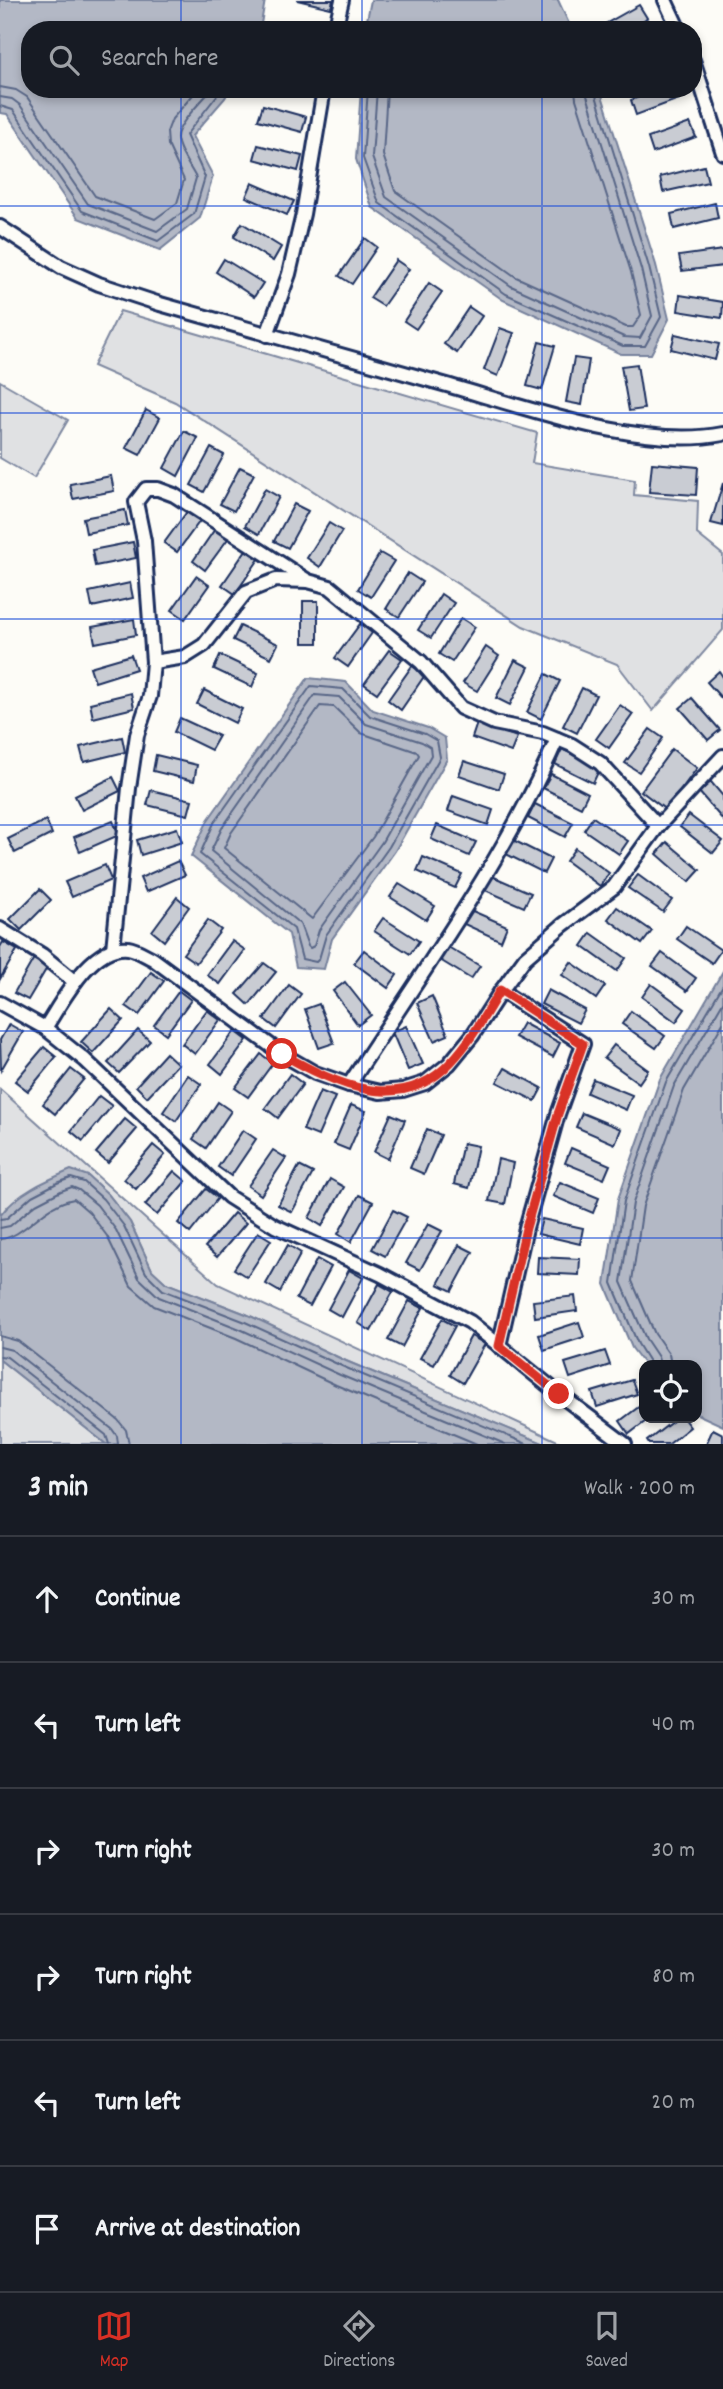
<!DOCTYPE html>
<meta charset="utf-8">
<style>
body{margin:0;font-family:Dekko,sans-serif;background:#242831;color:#f1f3f6}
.controls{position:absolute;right:21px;bottom:21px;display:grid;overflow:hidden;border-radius:14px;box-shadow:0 4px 10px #0003}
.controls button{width:63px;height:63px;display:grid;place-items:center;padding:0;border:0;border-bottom:2px solid #363941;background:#171b24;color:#f1f3f6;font:35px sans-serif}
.stop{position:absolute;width:21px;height:21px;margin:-16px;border:5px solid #d93025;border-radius:50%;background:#fff}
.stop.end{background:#d93025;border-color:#fff;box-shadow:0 2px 7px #0008}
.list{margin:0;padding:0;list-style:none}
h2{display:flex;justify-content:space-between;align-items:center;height:91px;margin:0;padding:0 28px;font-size:30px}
h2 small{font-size:23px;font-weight:400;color:#9ea1a6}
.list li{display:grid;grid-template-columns:46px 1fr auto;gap:21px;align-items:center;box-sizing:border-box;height:126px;padding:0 28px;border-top:2px solid #363941}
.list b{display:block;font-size:26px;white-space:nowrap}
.list em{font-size:23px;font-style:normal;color:#9ea1a6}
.icon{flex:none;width:38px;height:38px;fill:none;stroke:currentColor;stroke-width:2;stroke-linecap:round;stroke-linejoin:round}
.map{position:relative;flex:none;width:723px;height:1444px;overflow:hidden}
.search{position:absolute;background:#171b24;box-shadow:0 4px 10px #0003;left:21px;right:21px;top:21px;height:77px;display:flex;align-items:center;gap:18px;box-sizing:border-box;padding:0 24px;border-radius:28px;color:#9ea1a6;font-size:26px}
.sheet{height:847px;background:#171b24}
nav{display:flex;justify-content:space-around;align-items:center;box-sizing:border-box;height:98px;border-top:2px solid #363941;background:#171b24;font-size:19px;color:#9ea1a6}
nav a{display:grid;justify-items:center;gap:4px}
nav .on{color:#d93025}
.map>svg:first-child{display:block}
.green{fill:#e0e1e3;stroke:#7e88a0;stroke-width:2}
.water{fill:#b3b8c5;stroke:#76819c;stroke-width:2}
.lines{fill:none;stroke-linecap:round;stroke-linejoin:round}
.shore{stroke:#586687;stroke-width:2}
.building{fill:#c9ccd3;stroke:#1b2f5e;stroke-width:2}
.lane-casing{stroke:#1b2f5e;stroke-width:18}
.lane{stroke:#fdfcf7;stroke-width:12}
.route{stroke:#d93025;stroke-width:9}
.grid{fill:none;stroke:#1d4ed8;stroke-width:2;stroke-opacity:0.55}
</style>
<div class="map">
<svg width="723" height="1444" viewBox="0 0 723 1444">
<rect width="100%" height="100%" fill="#fdfcf7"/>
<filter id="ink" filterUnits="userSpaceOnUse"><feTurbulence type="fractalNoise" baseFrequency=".0143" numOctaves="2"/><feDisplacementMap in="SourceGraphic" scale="14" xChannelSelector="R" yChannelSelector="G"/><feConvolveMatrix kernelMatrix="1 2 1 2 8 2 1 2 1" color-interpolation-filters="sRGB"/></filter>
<g filter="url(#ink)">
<g class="green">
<polygon points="120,311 537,433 532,463 635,480 634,495 698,501 697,534 723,555 723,630 653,711 617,664 523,626 175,402 93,366"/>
<polygon points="0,381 68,420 34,478 0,458"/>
<polygon points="0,1089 218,1284 564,1444 545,1444 346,1361 246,1314 166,1283 152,1270 130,1222 108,1194 7,1207 0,1216"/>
<polygon points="0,1360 106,1444 0,1444"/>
</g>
<g class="water">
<polygon points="0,0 265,0 260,30 30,30 30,89 230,89 225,98 192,136 213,176 200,218 160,250 78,218 7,114 0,113"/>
<polygon points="371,0 558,0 572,30 365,30"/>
<polygon points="361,89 600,89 656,265 669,319 651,354 621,354 503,300 372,207 356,159"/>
<polygon points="308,678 346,682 373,710 428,728 445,738 447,759 395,851 332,939 324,969 296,967 289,934 191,856 208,820"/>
<polygon points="723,971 723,1426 697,1414 697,1365 645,1365 632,1348 605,1284 618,1199 660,1079"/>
<path d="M71 1170 88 1176 108 1194 130 1222 152 1270 166 1283 246 1314 346 1361 545 1444H106L0 1360V1216C17 1193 45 1181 71 1170Z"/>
</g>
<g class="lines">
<g class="shore">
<polyline points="0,87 16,90 27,97 95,196 155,219 177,203 184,180 168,145 167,132 172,119 198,89"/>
<polyline points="368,89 363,158 379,203 506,294 623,346 645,346 661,317 649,267 594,89"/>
<polyline points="377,89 372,157 386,197 511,286 624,337 640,338 652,316 641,269 585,89"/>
<polyline points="387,89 383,155 395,191 516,277 626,327 633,327 641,315 631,272 576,99 575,89"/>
<path d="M0 97 12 99 20 105 88 204 157 231 187 209 196 178C190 166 178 151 177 138 176 125 203 100 212 89"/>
<polyline points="0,106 13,110 82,211 158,241 194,214 205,177 186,135 222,89"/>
<polygon points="311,686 343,689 370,716 425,734 437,741 440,757 389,847 326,935 319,959 316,962 302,959 294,929 200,854 214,823"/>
<polygon points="315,695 339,697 366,724 422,742 430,747 431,755 382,842 319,930 314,946 310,948 308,946 300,924 211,851 222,828"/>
<polygon points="320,706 334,707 361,733 417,752 419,755 373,837 312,919 224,848 231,833"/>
<polyline points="0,1219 7,1218 32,1196 57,1183 71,1178 84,1182 103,1199 124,1226 146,1273 163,1290 243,1321 344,1367 527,1444"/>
<polyline points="0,1228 10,1226 36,1204 61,1191 72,1187 79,1190 97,1205 116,1230 139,1278 159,1297 240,1329 340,1375 505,1444"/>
<path d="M0 1239C24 1238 43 1204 74 1199L89 1212 107 1236 131 1286 154 1306 236 1338 336 1385 477 1444"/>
<polyline points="0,1336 18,1341 118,1420 126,1430 129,1444"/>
<polyline points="0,1347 12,1350 112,1429 117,1436 118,1444"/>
<polyline points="0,1356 7,1357 106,1435 109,1444"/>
<polyline points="651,1365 638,1344 612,1283 624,1201 666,1082 723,985"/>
<polyline points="660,1365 658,1357 646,1339 621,1282 633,1203 674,1086 723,1002"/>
<polyline points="671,1365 669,1354 655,1334 632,1281 643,1206 684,1090 723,1023"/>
</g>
</g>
<g class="building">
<polygon points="297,0 333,0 331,8"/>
<polygon points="639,5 647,18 626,30 601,30 600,27"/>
<polygon points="660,89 675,89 679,99 636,115 631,100"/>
<polygon points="263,105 306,117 302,132 258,120"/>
<polygon points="690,123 696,137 653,153 648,138"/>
<polygon points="258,145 302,156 298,171 254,159"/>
<polygon points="704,166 708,182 663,192 660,177"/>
<polygon points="252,183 294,201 287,215 246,197"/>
<polygon points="715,203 718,218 674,229 671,214"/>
<polygon points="242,223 281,247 273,261 234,237"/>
<polygon points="365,238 377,247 352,284 339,276"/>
<polygon points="723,250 723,266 682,271 679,256"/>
<polygon points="224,259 263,283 254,297 216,272"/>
<polygon points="396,260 409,269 383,306 370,298"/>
<polygon points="429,283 442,292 416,329 404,321"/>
<polygon points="680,295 723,302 722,318 678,311"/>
<polygon points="469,307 482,316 457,353 444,344"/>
<polygon points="500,328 514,333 498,376 484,370"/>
<polygon points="675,334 719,344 715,360 671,349"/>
<polygon points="539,342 555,346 542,390 527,386"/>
<polygon points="574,358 589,360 582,405 566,402"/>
<polygon points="637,364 644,409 629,411 621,366"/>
<polygon points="146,410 160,418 140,455 126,448"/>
<polygon points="184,431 198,438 178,476 164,468"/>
<polygon points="211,448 224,455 204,492 191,485"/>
<polygon points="652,463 698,467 696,495 649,492"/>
<polygon points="240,467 254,474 234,511 220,504"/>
<polygon points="111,476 114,491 73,499 70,484"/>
<polygon points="723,483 723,526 711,523"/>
<polygon points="265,489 279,497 259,534 245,526"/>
<polygon points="294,504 308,511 288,548 274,541"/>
<polygon points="189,509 202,518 177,552 164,543"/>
<polygon points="125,510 128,525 86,533 83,518"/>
<polygon points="329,523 342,531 320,567 307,558"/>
<polygon points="217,526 230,536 205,570 193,561"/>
<polygon points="133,542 136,558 95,566 92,550"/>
<polygon points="246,550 259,559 235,594 222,585"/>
<polygon points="380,553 394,561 371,597 358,589"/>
<polygon points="408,573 422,582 399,617 386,609"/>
<polygon points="196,576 209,585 185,619 172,610"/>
<polygon points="130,583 133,598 92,607 89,592"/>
<polygon points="441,594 454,603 431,638 418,630"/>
<rect x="303" y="601" width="15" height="42"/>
<polygon points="461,618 475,627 452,662 439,654"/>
<polygon points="134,619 136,635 95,643 92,627"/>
<polygon points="360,624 372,633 348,667 335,658"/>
<polygon points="240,626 278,644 271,658 233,640"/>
<polygon points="486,647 499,656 477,691 463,683"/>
<polygon points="389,650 402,659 377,693 364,684"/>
<polygon points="131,655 136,669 95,682 90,667"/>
<polygon points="220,655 258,673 252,687 214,669"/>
<polygon points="515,660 529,667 510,705 496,698"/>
<polygon points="412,666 425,675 401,710 388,700"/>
<polygon points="719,671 723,677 723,700 707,682"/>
<polygon points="546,674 560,681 541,719 527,712"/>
<polygon points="582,688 596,695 577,733 563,726"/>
<polygon points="204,690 242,709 235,723 197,704"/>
<polygon points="131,693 134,708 93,718 90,703"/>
<polygon points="692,698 720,730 708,740 680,708"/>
<polygon points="620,705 633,714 609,748 596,739"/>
<polygon points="180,718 219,736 211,750 174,732"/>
<polygon points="477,723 517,737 511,752 472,738"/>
<polygon points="650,729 663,738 639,772 625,763"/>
<polygon points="122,737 125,752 84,762 80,747"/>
<polygon points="562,749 600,768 593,783 555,764"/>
<polygon points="672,749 697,768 666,810 641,791"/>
<polygon points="156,755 197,765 194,781 153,771"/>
<polygon points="464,761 504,774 499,789 459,775"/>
<polygon points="551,774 588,793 581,807 543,788"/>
<polygon points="113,777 120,791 82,810 75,796"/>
<polygon points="711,782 723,796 723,820 699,792"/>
<polygon points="151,790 192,800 188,815 147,805"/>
<polygon points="453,796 493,810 488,825 448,811"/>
<polygon points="535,804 573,823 565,837 528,818"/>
<polygon points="689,815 723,841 713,853 680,827"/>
<polygon points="593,817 628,841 619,854 584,830"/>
<polygon points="46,820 52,834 15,853 8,839"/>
<polygon points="113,821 119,835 80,852 74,837"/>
<polygon points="437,825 476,842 469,856 431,839"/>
<polygon points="177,828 182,842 141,855 137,840"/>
<polygon points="513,840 551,859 544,873 506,854"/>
<polygon points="667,842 700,870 689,882 657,854"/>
<polygon points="575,848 609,873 600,886 566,861"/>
<polygon points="423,857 462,874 455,888 417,871"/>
<polygon points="178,861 185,875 146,892 140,878"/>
<polygon points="105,865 111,880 72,897 65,882"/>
<polygon points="638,875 672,900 663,912 628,888"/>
<polygon points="492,876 531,893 524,907 485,890"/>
<polygon points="399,884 435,906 426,920 390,897"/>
<polygon points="40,889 51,900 21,930 10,919"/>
<polygon points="177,897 189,907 164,941 152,931"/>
<polygon points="617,907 652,931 642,944 608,919"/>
<polygon points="468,909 507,926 501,941 462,923"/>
<polygon points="383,918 419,941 410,954 374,931"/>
<polygon points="208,920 221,930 196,963 183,954"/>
<polygon points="686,926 721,950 712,963 677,939"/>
<polygon points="591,933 626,958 617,971 582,946"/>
<polygon points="232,941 245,950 220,984 207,975"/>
<polygon points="3,942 17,950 0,979 0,947"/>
<polygon points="443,944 480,966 471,979 435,957"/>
<polygon points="364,950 397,975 388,988 354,963"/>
<polygon points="662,953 696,978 687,991 652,966"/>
<polygon points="34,958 48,966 28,1000 14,993"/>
<polygon points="571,962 605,986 596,999 562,975"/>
<polygon points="264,963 276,972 249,1005 237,994"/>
<polygon points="151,972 164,981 139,1015 126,1006"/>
<polygon points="345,982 371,1015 358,1025 333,991"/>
<polygon points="651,984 685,1009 676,1022 642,997"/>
<polygon points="289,985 301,994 276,1028 264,1019"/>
<polygon points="548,990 585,1010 578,1023 541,1004"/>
<polygon points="179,991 191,1000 166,1034 154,1025"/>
<polygon points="432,996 448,1035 434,1041 417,1003"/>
<polygon points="319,1004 334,1043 319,1048 305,1009"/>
<polygon points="111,1009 123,1020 93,1053 81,1042"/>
<polygon points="207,1010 220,1020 195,1054 182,1044"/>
<polygon points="631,1011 665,1036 656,1048 622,1024"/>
<polygon points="523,1023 560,1043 553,1057 515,1037"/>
<polygon points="9,1024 23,1032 1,1070 0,1040"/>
<polygon points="406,1026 423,1064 408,1070 392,1032"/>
<polygon points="138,1030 150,1041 119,1073 108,1063"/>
<polygon points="235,1031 247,1040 222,1074 210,1064"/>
<polygon points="614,1045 648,1070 639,1083 604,1058"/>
<polygon points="44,1047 56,1057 28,1091 15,1081"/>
<polygon points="166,1053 178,1064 147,1097 136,1086"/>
<polygon points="261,1054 273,1063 248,1097 235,1088"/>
<polygon points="505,1068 542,1088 535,1101 497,1082"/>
<polygon points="71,1069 84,1079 55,1114 43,1104"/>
<polygon points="290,1074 303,1084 278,1118 265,1108"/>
<polygon points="188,1075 201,1084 176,1121 163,1112"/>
<polygon points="593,1079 632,1095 626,1110 587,1093"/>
<polygon points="320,1091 335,1097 318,1136 303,1130"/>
<polygon points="99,1096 112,1106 83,1141 71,1131"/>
<polygon points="218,1102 231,1111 206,1148 193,1139"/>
<polygon points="351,1105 366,1111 349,1150 334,1144"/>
<polygon points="582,1113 621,1129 615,1144 576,1127"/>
<polygon points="391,1114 405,1120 388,1159 374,1152"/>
<polygon points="125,1119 137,1129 108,1163 96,1153"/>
<polygon points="427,1129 441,1135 424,1174 410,1168"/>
<polygon points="243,1130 256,1139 231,1176 218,1167"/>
<polygon points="463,1143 478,1146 469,1188 454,1184"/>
<polygon points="153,1145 165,1155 136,1189 124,1179"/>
<polygon points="571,1148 610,1165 604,1179 565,1163"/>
<polygon points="273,1150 286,1158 261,1195 248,1186"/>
<polygon points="498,1159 513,1163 505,1204 489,1201"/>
<polygon points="299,1166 313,1173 292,1212 278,1205"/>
<polygon points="174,1171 186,1181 157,1215 145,1205"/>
<polygon points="330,1179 344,1187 322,1226 309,1218"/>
<polygon points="560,1182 599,1198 593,1213 553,1196"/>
<polygon points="206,1189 218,1198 190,1233 178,1223"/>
<polygon points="359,1195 373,1202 351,1242 338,1234"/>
<polygon points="393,1210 407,1217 385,1256 372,1249"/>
<polygon points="234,1213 246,1223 217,1257 205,1247"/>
<polygon points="542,1219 583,1228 580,1244 538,1234"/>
<polygon points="428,1224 442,1231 420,1270 406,1263"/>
<polygon points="258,1232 271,1240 247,1277 234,1269"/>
<polygon points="288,1245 301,1253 280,1292 266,1284"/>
<polygon points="459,1245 473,1252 452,1291 438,1284"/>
<polygon points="538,1257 580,1259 579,1275 537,1273"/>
<polygon points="317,1259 331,1267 310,1306 296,1299"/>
<polygon points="349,1270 363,1278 342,1317 328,1309"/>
<polygon points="379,1284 393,1292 371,1331 358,1323"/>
<polygon points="575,1296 577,1311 535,1317 533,1301"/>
<polygon points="409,1301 423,1308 402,1347 388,1340"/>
<polygon points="442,1319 455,1326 434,1365 420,1358"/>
<polygon points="579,1322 584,1337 544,1350 539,1335"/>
<polygon points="471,1336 485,1344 463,1383 450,1375"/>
<polygon points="605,1351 610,1365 570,1378 565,1363"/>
<polygon points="632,1380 637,1394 597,1407 592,1392"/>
<polygon points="644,1403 644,1418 650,1418 629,1434 620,1421"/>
<polygon points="677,1418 683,1418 690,1427 669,1444 649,1444 647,1441"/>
<polygon points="713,1429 723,1434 723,1444 706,1444"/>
</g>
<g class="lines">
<defs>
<g id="lane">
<polyline points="665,0 679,30"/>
<polyline points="335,30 342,0"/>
<polyline points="693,60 723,153"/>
<path d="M0 227 61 267 99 284 160 304C256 331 352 358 447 385 528 408 641 450 723 434"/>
<polyline points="267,335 289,274 303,214 324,89"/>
<polyline points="153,662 185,657 204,645 246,592 276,580 308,581 330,587 421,662 461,708 494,723 543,733 572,745 600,763 658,826"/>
<polyline points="0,929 42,955 75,982"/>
<polyline points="113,949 129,788 137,735 150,696 153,662 144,541 136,502 146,489 158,489 174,495 308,581"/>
<polyline points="0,1003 45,1028 85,1060 229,1197 275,1226 380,1274 470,1322 559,1394 625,1444"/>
<path d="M45 1028C62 1002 91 944 128 948 136 949 145 955 153 959L282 1054 315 1073 349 1085 380 1092 403 1090 425 1083 449 1064 472 1036 501 991 525 958 563 925 614 887 658 826 723 756"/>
<path d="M349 1085C420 975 505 859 557 739"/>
<polyline points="499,1346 526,1228 558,1114 583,1044 501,991"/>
</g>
</defs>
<use href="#lane" class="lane-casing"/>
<use href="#lane" class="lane"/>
</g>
</g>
<g class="lines" filter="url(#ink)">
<path class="route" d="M282 1054C335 1084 401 1116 451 1062 471 1041 485 1015 500 990L583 1044 558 1114 526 1228 499 1346 559 1394"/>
</g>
<path class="grid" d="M181 0V30M362 0V30M542 0V30M181 89V1444M362 89V1444M542 89V1444M0 206H723M0 413H723M0 619H723M0 825H723M0 1031H723M0 1238H723"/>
</svg>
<div class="controls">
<button><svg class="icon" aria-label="locate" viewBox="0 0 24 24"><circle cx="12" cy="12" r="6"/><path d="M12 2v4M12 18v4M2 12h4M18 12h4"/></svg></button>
</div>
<div class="stop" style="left:282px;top:1054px"></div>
<div class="stop end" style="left:559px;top:1394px"></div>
<div class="search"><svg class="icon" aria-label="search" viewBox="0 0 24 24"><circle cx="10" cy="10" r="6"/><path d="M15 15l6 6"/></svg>Search here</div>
</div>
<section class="sheet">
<h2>3 min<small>Walk · 200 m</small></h2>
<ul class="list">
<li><svg class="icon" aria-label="ahead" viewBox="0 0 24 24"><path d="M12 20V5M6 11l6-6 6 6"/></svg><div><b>Continue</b></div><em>30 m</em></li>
<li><svg class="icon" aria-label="left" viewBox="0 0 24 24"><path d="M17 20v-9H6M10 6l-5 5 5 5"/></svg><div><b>Turn left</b></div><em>40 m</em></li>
<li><svg class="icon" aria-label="right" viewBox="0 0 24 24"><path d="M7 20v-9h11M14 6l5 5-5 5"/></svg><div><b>Turn right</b></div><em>30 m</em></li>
<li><svg class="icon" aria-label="right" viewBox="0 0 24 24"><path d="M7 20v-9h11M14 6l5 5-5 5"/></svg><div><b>Turn right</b></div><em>80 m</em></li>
<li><svg class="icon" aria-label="left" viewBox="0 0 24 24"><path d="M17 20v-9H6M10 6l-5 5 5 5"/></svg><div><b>Turn left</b></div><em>20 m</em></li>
<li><svg class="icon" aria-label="arrive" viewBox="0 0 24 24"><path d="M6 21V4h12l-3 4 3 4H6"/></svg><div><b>Arrive at destination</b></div></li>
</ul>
</section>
<nav>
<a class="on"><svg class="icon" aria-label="map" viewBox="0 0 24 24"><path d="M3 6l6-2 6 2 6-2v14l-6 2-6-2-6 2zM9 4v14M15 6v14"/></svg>Map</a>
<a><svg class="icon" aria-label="directions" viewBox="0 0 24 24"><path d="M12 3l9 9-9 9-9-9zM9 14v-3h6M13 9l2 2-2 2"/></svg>Directions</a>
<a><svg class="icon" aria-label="saved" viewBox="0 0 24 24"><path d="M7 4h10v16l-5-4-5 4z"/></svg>Saved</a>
</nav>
